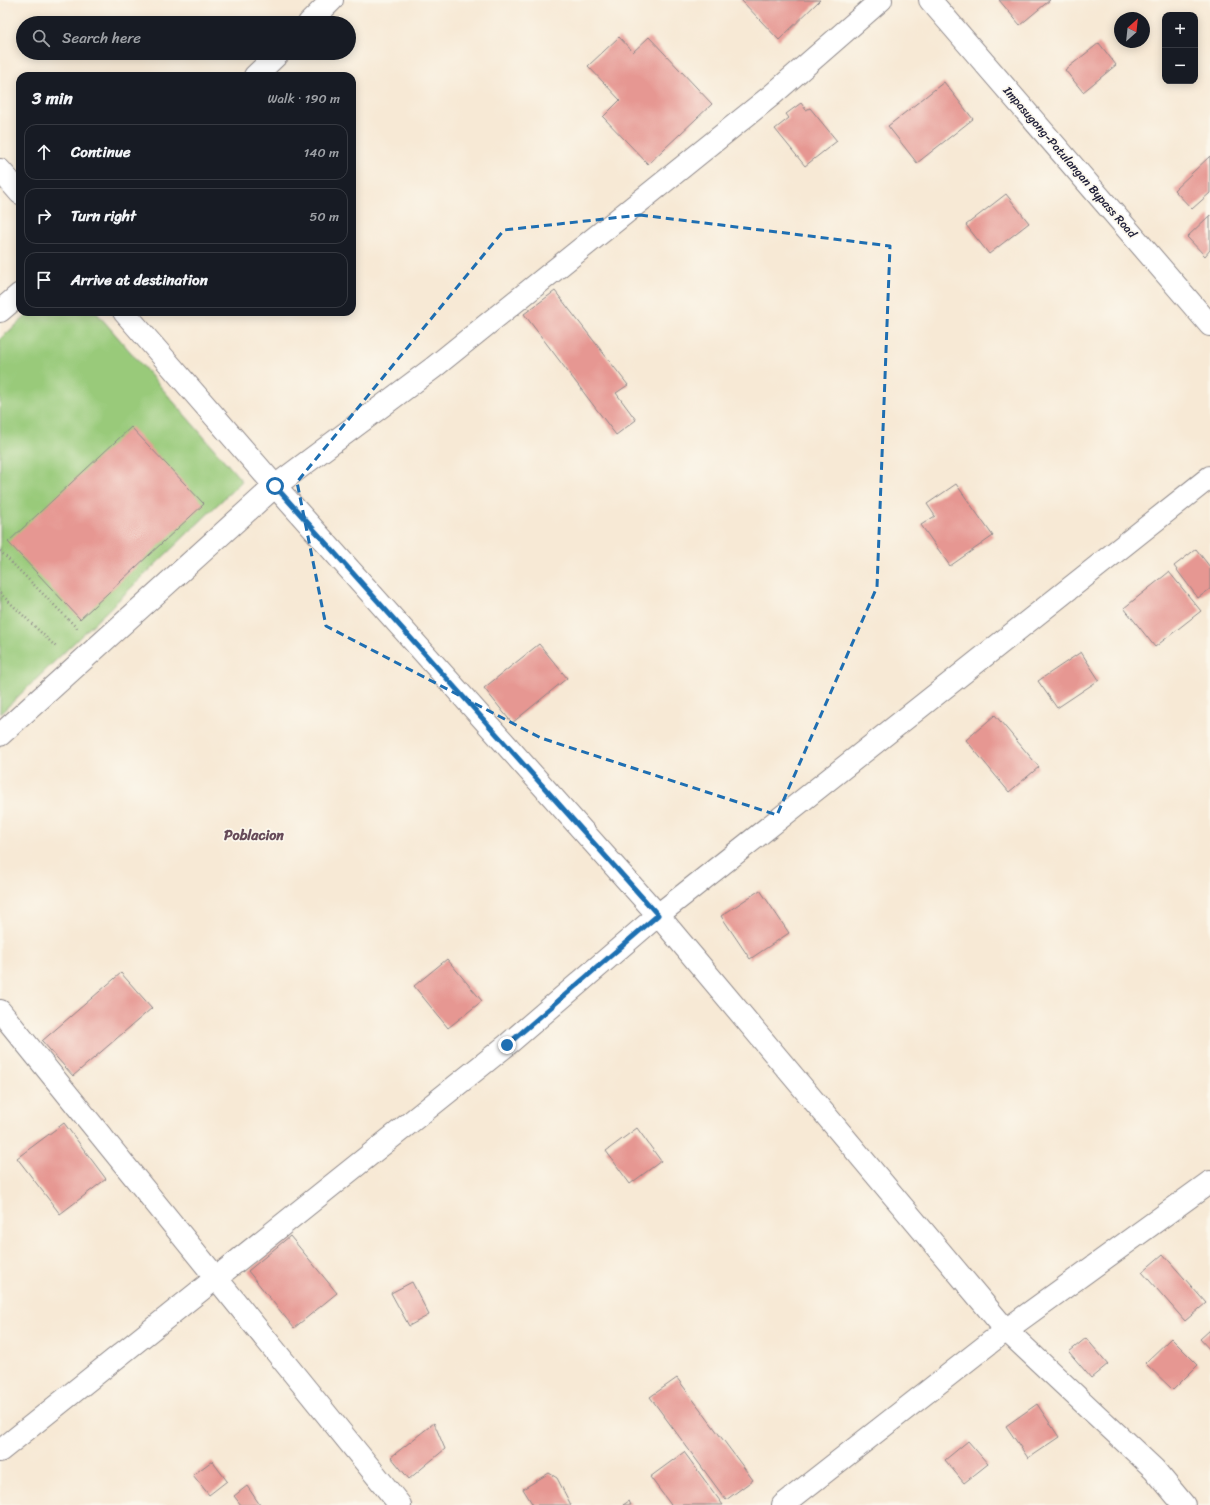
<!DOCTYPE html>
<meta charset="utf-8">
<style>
body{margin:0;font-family:Sriracha,sans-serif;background:#20242c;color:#f1f3f6}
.controls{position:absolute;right:12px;top:12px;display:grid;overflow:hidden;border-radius:8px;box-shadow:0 2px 10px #0003}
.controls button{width:36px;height:36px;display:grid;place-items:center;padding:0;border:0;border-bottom:1px solid #363941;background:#171b24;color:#f1f3f6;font:20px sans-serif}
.compass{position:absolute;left:1114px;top:12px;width:36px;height:36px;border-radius:50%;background:#171b24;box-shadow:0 2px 10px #0003;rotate:27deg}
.stop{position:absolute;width:12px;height:12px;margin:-9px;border:3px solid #1f6fb2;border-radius:50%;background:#fff}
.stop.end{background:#1f6fb2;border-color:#fff;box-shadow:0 1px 4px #0008}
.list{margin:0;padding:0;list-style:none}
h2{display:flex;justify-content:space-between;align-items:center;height:52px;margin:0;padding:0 16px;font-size:17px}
h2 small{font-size:13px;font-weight:400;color:#9ea1a6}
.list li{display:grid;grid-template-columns:26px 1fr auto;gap:12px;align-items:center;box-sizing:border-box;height:56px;margin:0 8px 8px;padding:0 8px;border:1px solid #363941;border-radius:12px}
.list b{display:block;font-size:15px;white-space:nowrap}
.list em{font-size:13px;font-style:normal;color:#9ea1a6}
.icon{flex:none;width:22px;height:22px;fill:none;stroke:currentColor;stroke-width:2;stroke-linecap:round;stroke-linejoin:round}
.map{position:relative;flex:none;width:1210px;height:1505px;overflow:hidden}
.search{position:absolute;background:#171b24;box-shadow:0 2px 10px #0003;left:16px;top:16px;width:340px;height:44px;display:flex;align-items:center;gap:10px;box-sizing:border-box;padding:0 14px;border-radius:22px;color:#9ea1a6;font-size:15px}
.panel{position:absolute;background:#171b24;box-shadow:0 2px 10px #0003;left:16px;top:72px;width:340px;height:244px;border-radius:12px}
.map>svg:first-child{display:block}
.green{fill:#99ca7a;stroke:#5e765a}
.building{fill:#e69792}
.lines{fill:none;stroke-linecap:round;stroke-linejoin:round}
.minor-casing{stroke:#8c8688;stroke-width:24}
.major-casing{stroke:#8c8688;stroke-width:24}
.path{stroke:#8c8688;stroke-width:2.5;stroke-dasharray:1 3;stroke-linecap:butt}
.minor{stroke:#fff;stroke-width:22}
.major{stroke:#fff;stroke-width:22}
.route{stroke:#1f6fb2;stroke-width:5}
.marked{fill:none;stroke:#1f6fb2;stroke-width:3;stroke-dasharray:8 5;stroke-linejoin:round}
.labels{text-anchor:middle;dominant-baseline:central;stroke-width:3.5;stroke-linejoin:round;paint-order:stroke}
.street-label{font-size:12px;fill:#22223b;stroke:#fbf7ec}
.quarter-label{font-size:14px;font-weight:bold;fill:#674b59;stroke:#fbf7ec}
</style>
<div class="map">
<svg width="1210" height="1505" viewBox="0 0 1210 1505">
<rect width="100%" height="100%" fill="#fbf7ec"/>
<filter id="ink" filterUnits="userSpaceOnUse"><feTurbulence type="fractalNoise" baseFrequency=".025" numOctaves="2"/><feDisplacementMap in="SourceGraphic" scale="8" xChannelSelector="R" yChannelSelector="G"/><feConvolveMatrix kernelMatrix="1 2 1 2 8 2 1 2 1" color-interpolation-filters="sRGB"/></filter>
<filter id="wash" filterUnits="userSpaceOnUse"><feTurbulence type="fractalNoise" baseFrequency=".012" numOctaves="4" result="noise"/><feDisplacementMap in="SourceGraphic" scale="16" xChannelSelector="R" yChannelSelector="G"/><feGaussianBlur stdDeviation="0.9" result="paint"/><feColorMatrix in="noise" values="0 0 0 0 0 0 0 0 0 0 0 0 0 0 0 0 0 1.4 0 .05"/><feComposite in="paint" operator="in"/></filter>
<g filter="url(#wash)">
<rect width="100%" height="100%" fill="#f7e9d5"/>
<polygon class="green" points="31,312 96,312 242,481 0,714 0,339"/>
<g id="blocks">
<g class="building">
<polygon points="741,0 820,0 779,40"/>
<polygon points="999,0 1050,0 1020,25"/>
<polygon points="619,37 633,52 649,37 712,104 648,164 603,117 620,100 588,66"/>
<polygon points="1099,43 1116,65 1083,92 1065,70"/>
<polygon points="944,82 973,119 917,163 888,126"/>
<polygon points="801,103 806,110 810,108 837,141 805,166 775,129 789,118 786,114"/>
<polygon points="1210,156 1210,193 1192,209 1174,190"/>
<polygon points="1006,194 1029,223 989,254 966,225"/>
<polygon points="1210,215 1210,250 1205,256 1187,237"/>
<polygon points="555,291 628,385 616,393 636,420 616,435 524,314"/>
<polygon points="131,427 204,504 80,619 8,542"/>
<polygon points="956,484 993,536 950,566 921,525 935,516 927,504"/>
<polygon points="1196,549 1210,567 1210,589 1198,598 1174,566"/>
<polygon points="1169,572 1201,611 1155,647 1124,608"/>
<polygon points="539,644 567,678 512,723 484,688"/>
<polygon points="1081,652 1099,680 1057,708 1038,681"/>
<polygon points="995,715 1039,767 1009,792 966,740"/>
<polygon points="760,890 789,933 750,959 721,916"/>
<polygon points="447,959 482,1001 448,1028 414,986"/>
<polygon points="121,973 152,1008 73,1076 42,1041"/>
<polygon points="64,1123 106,1179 60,1214 17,1158"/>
<polygon points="637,1128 661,1161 630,1184 606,1151"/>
<polygon points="290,1236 337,1293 294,1328 248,1271"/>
<polygon points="1163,1254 1206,1303 1185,1321 1142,1272"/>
<polygon points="412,1282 429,1315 409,1326 391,1293"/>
<polygon points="1210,1330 1210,1350 1200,1339"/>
<polygon points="1086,1338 1108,1364 1091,1378 1069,1352"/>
<polygon points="1171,1338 1198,1365 1173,1390 1145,1363"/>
<polygon points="677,1378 753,1480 726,1500 650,1397"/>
<polygon points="1037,1404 1059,1437 1028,1458 1006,1426"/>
<polygon points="434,1423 445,1449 409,1479 391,1457"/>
<polygon points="968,1441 988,1464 964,1483 945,1460"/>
<polygon points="684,1452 723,1505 671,1505 650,1477"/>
<polygon points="212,1461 227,1481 209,1495 193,1475"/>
<polygon points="549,1473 557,1478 571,1505 533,1505 523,1489"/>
<polygon points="247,1486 260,1505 241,1505 234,1496"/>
<polygon points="629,1501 631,1505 623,1505"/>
</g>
</g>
</g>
<g filter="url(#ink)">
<use href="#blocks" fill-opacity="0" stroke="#8c8688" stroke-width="1"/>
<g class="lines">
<defs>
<g id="minor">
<polyline points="0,170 20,193"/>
<polyline points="124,312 275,486 433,368 772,95 881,0"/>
<polyline points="0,735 275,486 658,915 1006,1330 783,1505"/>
<polyline points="0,1011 400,1505"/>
<polyline points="0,1451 507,1045 658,915 1210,477"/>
<polyline points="1184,1505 1154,1469 1006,1330 1210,1182"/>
</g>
<g id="major">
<polyline points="930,0 1210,325"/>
<polyline points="309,23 332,0"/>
<polyline points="255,76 279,53"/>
<polyline points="0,311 20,294"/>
</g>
</defs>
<use href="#minor" class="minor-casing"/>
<use href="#major" class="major-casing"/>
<g class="path">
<polyline points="0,551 79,630"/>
<polyline points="0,593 57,648"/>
</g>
<use href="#minor" class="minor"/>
<use href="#major" class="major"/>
</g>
</g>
<g class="lines" filter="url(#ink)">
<polyline class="route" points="275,486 658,915 507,1045"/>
</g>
<path class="marked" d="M640 215 890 246 877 587 777 815 541 738 326 626 297 482 504 230Z"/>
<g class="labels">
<g class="street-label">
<text transform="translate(1070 162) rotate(49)">Impasugong-Patulangan Bypass Road</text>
</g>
<g class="quarter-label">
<text x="254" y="835">Poblacion</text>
</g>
</g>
</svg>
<div class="controls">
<button>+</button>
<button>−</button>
</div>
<svg class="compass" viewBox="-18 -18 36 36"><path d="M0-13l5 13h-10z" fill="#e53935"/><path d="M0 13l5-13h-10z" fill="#9ea1a6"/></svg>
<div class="stop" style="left:275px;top:486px"></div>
<div class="stop end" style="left:507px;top:1045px"></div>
<div class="search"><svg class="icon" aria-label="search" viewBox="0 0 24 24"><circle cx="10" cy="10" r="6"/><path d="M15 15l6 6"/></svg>Search here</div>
<section class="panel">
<h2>3 min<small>Walk · 190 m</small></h2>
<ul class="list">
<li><svg class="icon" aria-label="ahead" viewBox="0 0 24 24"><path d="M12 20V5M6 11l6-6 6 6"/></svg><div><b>Continue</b></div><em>140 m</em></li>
<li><svg class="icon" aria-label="right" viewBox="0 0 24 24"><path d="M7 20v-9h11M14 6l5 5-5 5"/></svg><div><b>Turn right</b></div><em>50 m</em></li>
<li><svg class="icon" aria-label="arrive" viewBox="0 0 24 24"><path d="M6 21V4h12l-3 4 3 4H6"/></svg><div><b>Arrive at destination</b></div></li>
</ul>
</section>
</div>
